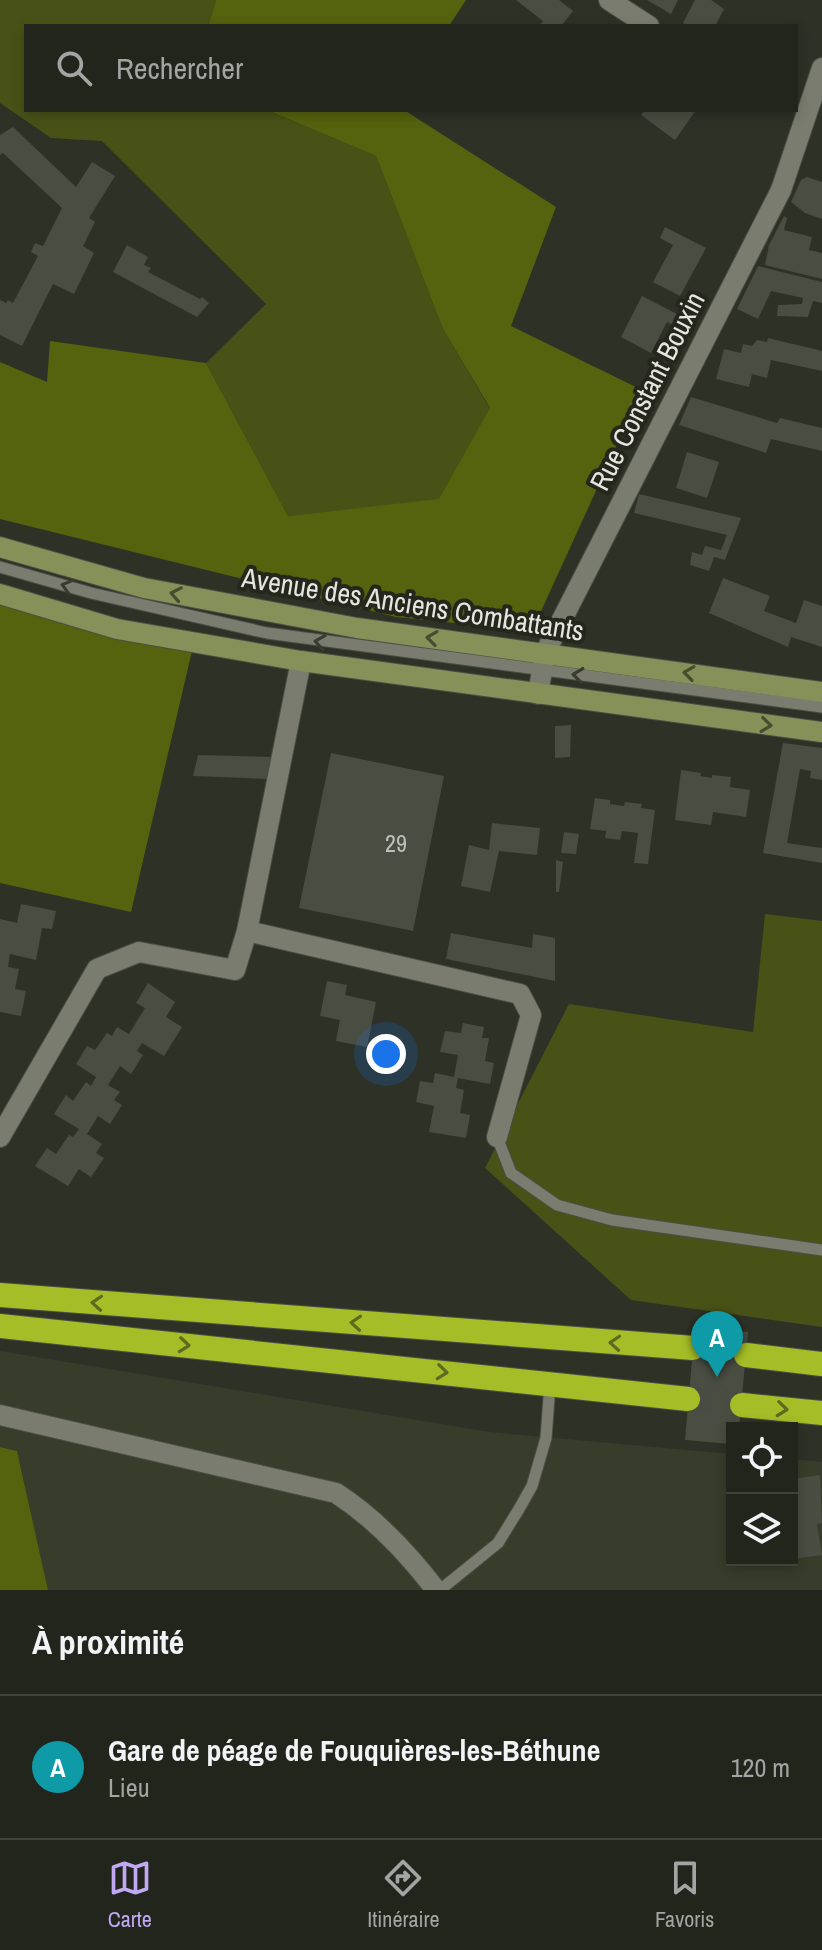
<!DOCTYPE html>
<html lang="fr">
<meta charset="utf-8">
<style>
body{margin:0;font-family:"Archivo Narrow",sans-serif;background:#2e3129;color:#f1f3f6}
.controls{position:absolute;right:24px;bottom:24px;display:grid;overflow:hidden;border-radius:0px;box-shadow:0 4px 12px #0003}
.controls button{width:72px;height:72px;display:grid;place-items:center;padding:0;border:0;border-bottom:2px solid #3f423b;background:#22251c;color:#f1f3f6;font:40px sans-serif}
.you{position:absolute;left:386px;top:1054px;width:28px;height:28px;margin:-20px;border:6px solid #fff;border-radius:50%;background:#1a73e8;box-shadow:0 0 0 12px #1a73e833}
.badge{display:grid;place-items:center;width:52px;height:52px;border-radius:50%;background:#c1a8f3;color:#fff;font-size:26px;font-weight:700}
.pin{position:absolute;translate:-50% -66px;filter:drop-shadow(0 2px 4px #0008)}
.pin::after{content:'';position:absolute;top:42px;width:28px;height:24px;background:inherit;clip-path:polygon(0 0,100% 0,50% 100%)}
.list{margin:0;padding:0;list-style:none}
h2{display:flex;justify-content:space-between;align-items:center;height:104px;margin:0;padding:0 32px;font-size:34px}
h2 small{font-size:26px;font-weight:400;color:#a2a5a3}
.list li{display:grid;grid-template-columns:52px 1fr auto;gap:24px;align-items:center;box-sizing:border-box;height:144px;padding:0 32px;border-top:2px solid #3f423b}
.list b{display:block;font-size:30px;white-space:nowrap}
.list p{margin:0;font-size:26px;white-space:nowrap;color:#a2a5a3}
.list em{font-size:26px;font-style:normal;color:#a2a5a3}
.icon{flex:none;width:44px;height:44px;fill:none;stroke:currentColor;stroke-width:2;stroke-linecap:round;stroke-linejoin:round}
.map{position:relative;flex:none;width:822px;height:1590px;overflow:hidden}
.search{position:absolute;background:#22251c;box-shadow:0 4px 12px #0003;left:24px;right:24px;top:24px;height:88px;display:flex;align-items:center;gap:20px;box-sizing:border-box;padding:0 28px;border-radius:0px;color:#a2a5a3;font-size:30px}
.sheet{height:248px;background:#22251c}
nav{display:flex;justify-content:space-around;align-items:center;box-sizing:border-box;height:112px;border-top:2px solid #3f423b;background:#22251c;font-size:22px;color:#a2a5a3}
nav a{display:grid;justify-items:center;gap:4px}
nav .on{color:#c1a8f3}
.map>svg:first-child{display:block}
.built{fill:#383c2a}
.green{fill:#485217}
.forest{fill:#55620e}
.building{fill:#4a4d41}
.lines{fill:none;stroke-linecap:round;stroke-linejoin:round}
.highway-tunnel{stroke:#494c42;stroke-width:24;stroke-dasharray:24 12;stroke-linecap:butt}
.lane-casing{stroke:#4c4e45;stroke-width:13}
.street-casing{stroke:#4c4e45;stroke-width:22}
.secondary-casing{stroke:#4c4e45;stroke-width:22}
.highway-casing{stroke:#4c4e45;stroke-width:26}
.lane{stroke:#797c6f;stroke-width:11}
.street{stroke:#797c6f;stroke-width:20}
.secondary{stroke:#869059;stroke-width:20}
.highway{stroke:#a5bd26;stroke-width:24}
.oneway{stroke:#3a3c31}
.oneway2{stroke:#474c31}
.oneway3{stroke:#5f6a20}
.labels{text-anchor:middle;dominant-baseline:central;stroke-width:8;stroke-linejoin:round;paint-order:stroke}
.number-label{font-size:24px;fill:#bec0b8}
.street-label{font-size:28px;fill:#e4e6df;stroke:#25271c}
</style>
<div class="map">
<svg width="822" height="1590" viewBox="0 0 822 1590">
<rect width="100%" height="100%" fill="#2e3126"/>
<polygon class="built" points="0,1351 490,1432 732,1454 732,1560 792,1560 792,1459 822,1462 822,1590 48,1590 17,1451 0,1447"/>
<g class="green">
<polygon points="0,0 216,0 208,26 26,26 26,110 267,110 376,156 443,329 490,409 439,500 288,516 206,363 266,304 102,141 51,138 0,103"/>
<polygon points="765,914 822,921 822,1327 631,1300 485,1168 569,1004 753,1032"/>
</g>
<g class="forest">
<polygon points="216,0 466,0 449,26 208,26"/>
<polygon points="267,110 404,110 556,207 511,326 642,390 532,631 396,617 0,519 0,362 47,382 50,341 206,363 288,516 439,499 490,408 443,329 376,156"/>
<polygon points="0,603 192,651 131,912 0,883"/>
<polygon points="0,1447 17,1451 48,1590 0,1590"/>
</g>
<g class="building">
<polygon points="516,0 559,0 573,11 561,26 539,26 543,21"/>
<polygon points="647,0 678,0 671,14"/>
<polygon points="695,0 711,0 724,9 715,26 687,26 683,23"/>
<polygon points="645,110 696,110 675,140 641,115"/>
<polygon points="13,127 76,187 92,162 115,176 89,218 95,222 83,246 94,253 74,294 53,284 22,346 0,335 0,300 6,303 8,300 13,303 38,256 31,252 35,243 43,246 62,208 3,153 0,155 0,135"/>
<polygon points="807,177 822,182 822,219 805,213 791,202 801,180"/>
<polygon points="784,216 787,218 784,230 812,237 809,250 822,253 822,279 765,265 769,245"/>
<polygon points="665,227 706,248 680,296 653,282 673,245 660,238"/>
<polygon points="127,245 148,257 144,265 151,268 148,272 200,299 202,297 209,303 197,317 113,272"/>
<polygon points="758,266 822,282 822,303 813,301 808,317 777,316 778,305 802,304 803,298 771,291 758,319 737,309"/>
<polygon points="642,296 679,315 673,325 667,322 651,353 621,337"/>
<polygon points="768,338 822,351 822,371 771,360 767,378 752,374 749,387 716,379 724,349 741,353 743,344 752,346 757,340 767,342"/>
<polygon points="691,397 777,423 780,418 822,428 822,451 771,439 766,453 679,425"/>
<polygon points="687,452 719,462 707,498 676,488"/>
<polygon points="639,494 741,518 725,560 714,557 709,571 690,565 692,552 702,555 705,546 721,550 727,535 634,513"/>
<polygon points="723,578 770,596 764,611 796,623 804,600 822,606 822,647 791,637 788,647 709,613"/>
<polygon points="571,725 570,757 555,758 555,726"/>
<polygon points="783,743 822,748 822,780 810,778 811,771 800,769 787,843 822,848 822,863 763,853"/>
<polygon points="331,753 444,776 413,931 299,908"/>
<polygon points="198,755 273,757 268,779 193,776"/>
<polygon points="681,770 701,773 700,776 712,778 712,775 731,777 730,787 750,790 746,817 713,812 711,825 675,820"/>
<polygon points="595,798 610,800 610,804 624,806 625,802 642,804 641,808 655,810 648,864 634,863 638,833 622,831 620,840 605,838 606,831 590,829"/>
<polygon points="492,823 540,828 537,855 499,851 490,892 461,886 469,845 489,850"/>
<polygon points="564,832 579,834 576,854 561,853"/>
<polygon points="556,860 563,862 559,892 556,892"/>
<polygon points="21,904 56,911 52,929 42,928 36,960 10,954 8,967 19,969 15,989 26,991 21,1016 0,1012 0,919 17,923"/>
<polygon points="451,933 532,948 533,934 555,938 555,981 446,959"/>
<polygon points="327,981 347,985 345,995 376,1002 367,1047 336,1041 340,1020 320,1016"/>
<polygon points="148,983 175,1002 166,1017 182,1027 164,1056 142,1043 137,1051 143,1055 131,1074 120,1066 108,1085 120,1092 114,1100 122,1105 110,1124 98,1116 87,1134 102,1144 96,1153 104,1158 91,1177 79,1169 68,1186 35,1166 47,1148 56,1154 69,1135 73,1137 79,1129 54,1114 66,1095 73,1101 86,1082 91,1086 96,1077 76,1064 87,1046 95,1050 107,1033 112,1036 117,1027 129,1034 145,1008 136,1003"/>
<polygon points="463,1023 484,1027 482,1038 489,1038 485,1061 494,1063 490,1084 458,1078 456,1088 464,1090 460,1113 470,1115 466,1138 429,1132 434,1106 416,1102 420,1081 433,1083 435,1073 454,1077 458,1055 440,1052 445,1031 461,1033"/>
<polygon points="695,1327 748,1332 739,1428 732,1428 732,1444 685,1440"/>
<polygon points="820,1475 822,1523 817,1524 822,1555 792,1559 792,1479"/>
</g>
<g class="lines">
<g class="highway-tunnel">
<polyline points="693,1348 746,1355"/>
<polyline points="688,1399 742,1405"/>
</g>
<defs>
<g id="lane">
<polyline points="0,567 91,593 267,633 822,707"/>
<polyline points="497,1137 511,1173 557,1205 612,1220 822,1250"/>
<polyline points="440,1590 498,1543 519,1509 532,1486 546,1438 550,1384"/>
</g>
<g id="street">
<polyline points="609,0 649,26"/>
<polyline points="538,694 545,653 781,190 822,68"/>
<polyline points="247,931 520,994 531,1015 497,1137"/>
<polyline points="0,1137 97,969 139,952 235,970 247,931 301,661"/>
<path d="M0 1415 336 1493C376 1519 407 1552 436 1590"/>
</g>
<g id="secondary">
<polyline points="0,547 144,588 357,628 822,692"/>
<polyline points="0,594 117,629 301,661 822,732"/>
</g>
<g id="highway">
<polyline points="0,1295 693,1348"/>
<polyline points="0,1326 688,1399"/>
<polyline points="746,1355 822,1364"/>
<polyline points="742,1405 822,1413"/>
</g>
</defs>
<use href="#lane" class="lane-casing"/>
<use href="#street" class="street-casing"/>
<use href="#secondary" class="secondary-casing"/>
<use href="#highway" class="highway-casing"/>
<use href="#lane" class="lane"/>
<use href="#street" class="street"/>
<use href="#secondary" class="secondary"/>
<use href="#highway" class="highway"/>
</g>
<defs><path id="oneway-chevron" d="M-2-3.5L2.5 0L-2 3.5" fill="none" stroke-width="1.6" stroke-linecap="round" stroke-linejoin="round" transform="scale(2)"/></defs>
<g class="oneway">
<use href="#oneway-chevron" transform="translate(67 586) rotate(-164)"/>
<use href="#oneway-chevron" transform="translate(320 642) rotate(-171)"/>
<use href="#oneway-chevron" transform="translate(578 675) rotate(-173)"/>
</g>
<g class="oneway2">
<use href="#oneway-chevron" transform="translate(176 594) rotate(-169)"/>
<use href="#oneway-chevron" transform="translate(432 638) rotate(-172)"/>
<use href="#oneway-chevron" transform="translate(689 673) rotate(-172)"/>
<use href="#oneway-chevron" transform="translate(766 725) rotate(7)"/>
</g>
<g class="oneway3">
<use href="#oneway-chevron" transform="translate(97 1303) rotate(-176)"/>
<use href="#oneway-chevron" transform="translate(356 1323) rotate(-176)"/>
<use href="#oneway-chevron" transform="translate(615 1343) rotate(-176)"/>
<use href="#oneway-chevron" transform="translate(184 1345) rotate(6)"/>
<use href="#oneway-chevron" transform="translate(442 1372) rotate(6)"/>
<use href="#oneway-chevron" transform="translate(782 1409) rotate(6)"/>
</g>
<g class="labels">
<g class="number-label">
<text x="396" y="843">29</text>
</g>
<g class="street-label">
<text transform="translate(647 391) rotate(-63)">Rue Constant Bouxin</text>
<text transform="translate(413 604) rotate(9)">Avenue des Anciens Combattants</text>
</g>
</g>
</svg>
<div class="controls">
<button><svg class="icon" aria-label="locate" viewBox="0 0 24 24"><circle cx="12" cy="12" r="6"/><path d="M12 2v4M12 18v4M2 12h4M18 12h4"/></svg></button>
<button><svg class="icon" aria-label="layers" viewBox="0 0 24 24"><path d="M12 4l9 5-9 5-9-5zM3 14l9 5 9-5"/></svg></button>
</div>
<div class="you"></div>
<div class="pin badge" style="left:717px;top:1377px;background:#0f9aa8">A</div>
<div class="search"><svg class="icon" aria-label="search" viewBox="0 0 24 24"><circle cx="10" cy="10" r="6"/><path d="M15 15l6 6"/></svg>Rechercher</div>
</div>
<section class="sheet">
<h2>À proximité<small></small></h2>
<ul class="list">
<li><span class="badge" style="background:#0f9aa8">A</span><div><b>Gare de péage de Fouquières-les-Béthune</b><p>Lieu</p></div><em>120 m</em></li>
</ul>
</section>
<nav>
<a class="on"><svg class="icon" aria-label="map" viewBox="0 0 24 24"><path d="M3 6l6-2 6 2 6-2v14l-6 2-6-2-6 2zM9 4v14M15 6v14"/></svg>Carte</a>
<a><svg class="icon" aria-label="directions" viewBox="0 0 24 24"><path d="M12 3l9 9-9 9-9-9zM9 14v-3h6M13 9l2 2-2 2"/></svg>Itinéraire</a>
<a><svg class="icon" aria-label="saved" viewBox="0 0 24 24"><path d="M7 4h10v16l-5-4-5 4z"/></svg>Favoris</a>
</nav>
